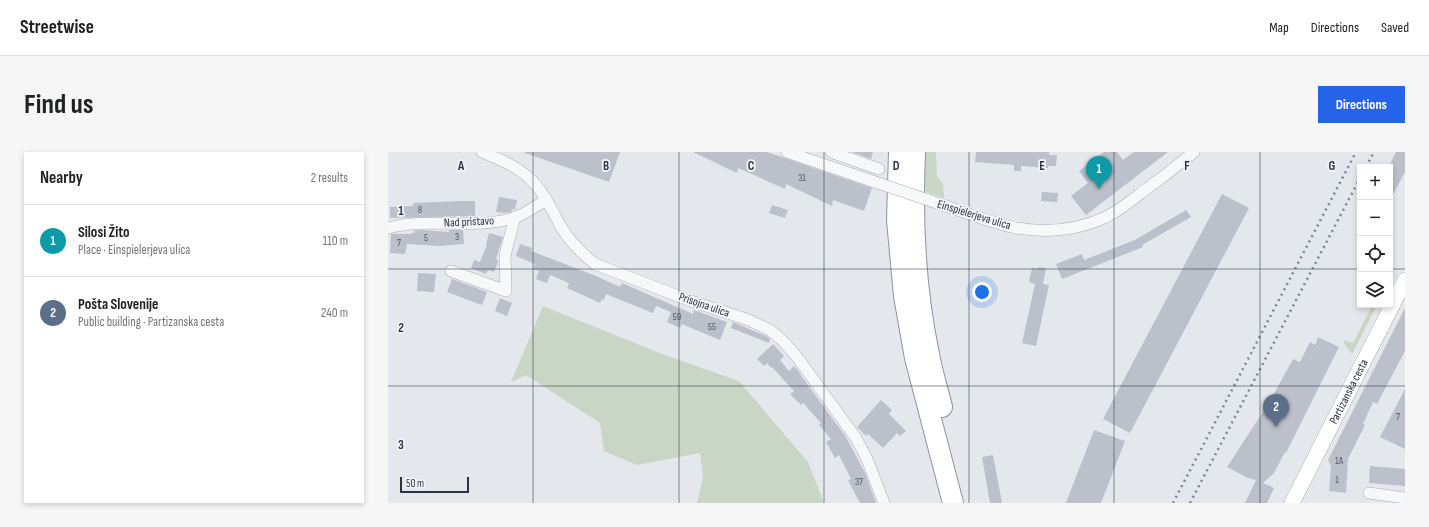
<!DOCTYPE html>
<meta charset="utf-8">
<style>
body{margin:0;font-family:"Sofia Sans Condensed",sans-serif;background:#f6f6f6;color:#202124}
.controls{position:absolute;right:12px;top:12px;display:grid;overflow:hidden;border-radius:0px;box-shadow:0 2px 6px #0003}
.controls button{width:36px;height:36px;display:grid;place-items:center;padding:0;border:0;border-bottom:1px solid #e0e0e0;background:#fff;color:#202124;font:20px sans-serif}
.scale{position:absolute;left:12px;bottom:10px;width:69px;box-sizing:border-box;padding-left:4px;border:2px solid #2b3445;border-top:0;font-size:11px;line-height:14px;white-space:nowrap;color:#2b3445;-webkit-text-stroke:3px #f4f6f9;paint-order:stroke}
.you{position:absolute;left:594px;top:140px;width:14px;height:14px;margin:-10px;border:3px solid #fff;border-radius:50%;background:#1a73e8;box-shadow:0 0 0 6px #1a73e833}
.badge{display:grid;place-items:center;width:26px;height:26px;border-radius:50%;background:#2563eb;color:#fff;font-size:13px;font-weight:700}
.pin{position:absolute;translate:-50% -33px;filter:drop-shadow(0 1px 2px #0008)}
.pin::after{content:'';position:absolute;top:21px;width:14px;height:12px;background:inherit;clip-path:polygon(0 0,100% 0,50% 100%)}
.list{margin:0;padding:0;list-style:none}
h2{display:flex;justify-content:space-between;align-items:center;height:52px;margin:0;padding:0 16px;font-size:17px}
h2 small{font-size:13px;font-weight:400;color:#757577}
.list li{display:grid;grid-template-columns:26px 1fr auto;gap:12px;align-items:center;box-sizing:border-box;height:72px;padding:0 16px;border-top:1px solid #e0e0e0}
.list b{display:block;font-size:15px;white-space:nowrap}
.list p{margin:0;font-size:13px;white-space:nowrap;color:#757577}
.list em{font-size:13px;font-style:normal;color:#757577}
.icon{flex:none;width:22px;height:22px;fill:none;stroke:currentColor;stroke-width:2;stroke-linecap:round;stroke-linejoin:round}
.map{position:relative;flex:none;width:1017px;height:351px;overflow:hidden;border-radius:0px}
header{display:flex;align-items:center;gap:24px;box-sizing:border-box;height:56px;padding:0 20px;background:#fff;border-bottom:1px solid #e0e0e0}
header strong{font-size:19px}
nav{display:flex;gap:22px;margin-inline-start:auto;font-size:14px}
.intro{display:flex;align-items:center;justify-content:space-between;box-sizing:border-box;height:96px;padding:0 24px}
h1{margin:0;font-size:28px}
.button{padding:10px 18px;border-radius:0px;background:#2563eb;color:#fff;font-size:14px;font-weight:700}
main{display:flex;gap:24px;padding:0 24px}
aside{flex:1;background:#fff;border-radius:0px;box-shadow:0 2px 6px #0003}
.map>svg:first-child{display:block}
.green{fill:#c9d6c5}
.building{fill:#bbc0ca}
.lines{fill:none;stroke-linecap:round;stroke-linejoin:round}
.street-casing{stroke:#a9aeb7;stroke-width:12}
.secondary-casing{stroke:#a9aeb7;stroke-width:16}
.highway-casing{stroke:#8b94a3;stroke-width:22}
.street{stroke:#f7f8fa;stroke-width:11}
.secondary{stroke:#fff;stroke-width:15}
.highway{stroke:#fff;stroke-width:20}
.rail{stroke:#7d8696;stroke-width:2.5;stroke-dasharray:2 4;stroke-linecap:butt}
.street-bridge-casing{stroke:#a9aeb7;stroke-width:12;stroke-linecap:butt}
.street-bridge{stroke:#f7f8fa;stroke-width:11}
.grid{fill:none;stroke:#2b3445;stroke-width:1;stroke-opacity:0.55}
.labels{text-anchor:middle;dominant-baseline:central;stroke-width:3.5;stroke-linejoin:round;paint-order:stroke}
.number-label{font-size:10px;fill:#4f5766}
.street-label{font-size:12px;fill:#2b3445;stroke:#f4f6f9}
.grid-label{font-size:13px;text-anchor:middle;font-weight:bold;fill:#2b3445;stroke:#f4f6f9;stroke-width:3.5;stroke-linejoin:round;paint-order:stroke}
</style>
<header>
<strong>Streetwise</strong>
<nav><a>Map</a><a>Directions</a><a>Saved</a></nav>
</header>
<div class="intro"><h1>Find us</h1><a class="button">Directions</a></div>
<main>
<aside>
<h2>Nearby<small>2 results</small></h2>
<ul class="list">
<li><span class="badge" style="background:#0f9aa8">1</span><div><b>Silosi Žito</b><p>Place · Einspielerjeva ulica</p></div><em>110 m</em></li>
<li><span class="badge" style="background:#5c6f8a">2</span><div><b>Pošta Slovenije</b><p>Public building · Partizanska cesta</p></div><em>240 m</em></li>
</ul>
</aside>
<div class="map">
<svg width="1017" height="351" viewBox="0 0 1017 351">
<rect width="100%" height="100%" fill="#e4e7ec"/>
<g class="green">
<polygon points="538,0 548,0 549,24 555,32 556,46 538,40 536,24"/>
<polygon points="984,153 989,153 964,202 955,190 957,188 965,191"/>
<polygon points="155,154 274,202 351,229 420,310 436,351 309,351 315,325 312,301 249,313 216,299 212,271 138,223 123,230"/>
</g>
<g class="building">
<polygon points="137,0 232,0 221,30 137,1"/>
<polygon points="305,0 379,0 484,36 476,59 445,48 444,54 398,32 397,37 350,16 349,21"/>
<polygon points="464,0 485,0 483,7"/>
<polygon points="588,0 661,0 661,3 669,3 668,14 660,14 660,16 633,14 633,19 626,19 626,13 587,10"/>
<polygon points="716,0 729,0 735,8 746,0 780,0 698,63 683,44 700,31 691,19"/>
<polygon points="1008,0 1017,0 1017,20 1002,48 1002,12"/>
<polygon points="654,40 670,41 669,50 653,49"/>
<polygon points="834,42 861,56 742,281 715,267"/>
<polygon points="111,45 129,48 127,58 124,57 123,60 116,61 108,60"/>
<polygon points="72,49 87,49 87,64 2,66 2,55 25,54 25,51"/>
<polygon points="384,53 400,58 397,66 381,61"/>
<polygon points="798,58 803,65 754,93 755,95 674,127 668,112 694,102 696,108 747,88"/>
<polygon points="32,78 61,80 61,78 75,78 76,92 52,94 19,92 17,102 2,101 3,82 23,82 23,81 26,81 26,79"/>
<polygon points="101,81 115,85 108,107 110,108 110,110 106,120 100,118 98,122 83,116 86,108 92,110 99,93 98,93"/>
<polygon points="132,92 144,96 143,99 208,124 232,135 234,131 305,162 306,158 339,170 332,188 294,172 292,176 279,170 283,160 268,154 265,161 218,142 216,148 214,147 212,151 179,136 181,131 162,123 159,131 148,127 151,119 145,117 147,112 128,104"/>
<polygon points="650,115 658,116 655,132 661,133 648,194 634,191 647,132 641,130 644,116 650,117"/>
<polygon points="30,121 48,122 46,140 29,139"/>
<polygon points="64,127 99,140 94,153 59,140"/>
<polygon points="112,146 124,151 119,164 107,159"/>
<polygon points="1017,156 1017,199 989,252 985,250 975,272 977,273 960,307 958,341 941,339 943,314 940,308"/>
<polygon points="345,170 378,184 382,187 381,191 343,176"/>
<polygon points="930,185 951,195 898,301 897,300 886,321 875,331 886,336 879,351 857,351 868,328 860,326 839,315 882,249 905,207 912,210 922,190 927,193"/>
<polygon points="385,192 396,204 392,208 401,219 406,214 411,220 414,225 458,285 478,323 488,351 472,351 460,328 463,327 451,303 447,306 438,290 443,287 431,273 433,271 415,251 413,253 402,242 406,239 384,215 383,216 379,211 376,214 369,207"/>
<polygon points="1017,237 1017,297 992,285"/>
<polygon points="493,248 504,258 501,262 518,279 512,284 509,281 495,296 480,282 478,284 469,275"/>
<polygon points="706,278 737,289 713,351 678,351"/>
<polygon points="605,303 614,351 602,351 594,305"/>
<polygon points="982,314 1017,317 1017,334 981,331"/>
</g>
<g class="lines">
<defs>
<g id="street">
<path d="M94 0C110 7 127 13 140 25 155 38 163 56 172 73 181 89 193 101 207 112L303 149 358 167 382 178 394 188 409 205 468 286 479 307 496 351"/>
<polyline points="399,0 487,30"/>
<polyline points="443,0 491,17"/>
<path d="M558 54C581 62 604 71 628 76 658 81 690 78 718 65 730 59 742 50 753 41 771 28 789 14 806 0"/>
<path d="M0 76C41 65 85 78 126 66 137 62 148 54 158 48"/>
<polyline points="63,119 118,139 117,103 127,65"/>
<polyline points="981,341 1017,346"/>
</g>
<g id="secondary">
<path id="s1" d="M904 351 1017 128"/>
</g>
<g id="highway">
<polyline points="511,0 509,68 516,144 527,206 565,351"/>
<path d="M527 0C524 68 527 136 541 202 544 220 550 238 554 255"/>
</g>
</defs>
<use href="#street" class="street-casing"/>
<use href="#secondary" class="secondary-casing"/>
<use href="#highway" class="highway-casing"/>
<use href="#street" class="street"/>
<use href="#secondary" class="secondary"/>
<use href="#highway" class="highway"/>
<g class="rail">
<polyline points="978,15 986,0"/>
<polyline points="785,351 968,0"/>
<polyline points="802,351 972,26"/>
</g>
<defs>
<polyline id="street-bridge" points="487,30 558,54"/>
</defs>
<use href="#street-bridge" class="street-bridge-casing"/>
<use href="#street-bridge" class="street-bridge"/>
</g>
<path class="grid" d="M145 0V351M291 0V351M436 0V351M581 0V351M726 0V351M872 0V351M0 117H972M1002 117H1017M0 234H1017"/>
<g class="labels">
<g class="number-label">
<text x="414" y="26">31</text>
<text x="32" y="58">8</text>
<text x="69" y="85">3</text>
<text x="38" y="86">5</text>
<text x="11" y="91">7</text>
<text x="289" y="165">59</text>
<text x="324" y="175">55</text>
<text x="1010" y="265">7</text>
<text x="951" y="309">1A</text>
<text x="949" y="328">1</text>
<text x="471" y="330">37</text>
</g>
<g class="street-label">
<text transform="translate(586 63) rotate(17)">Einspielerjeva ulica</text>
<text transform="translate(81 70) rotate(-3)">Nad pristavo</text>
<text transform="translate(316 153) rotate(19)">Prisojna ulica</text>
<text stroke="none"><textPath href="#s1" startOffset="125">Partizanska cesta</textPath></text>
</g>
</g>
<g class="grid-label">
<text x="73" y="18">A</text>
<text x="218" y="18">B</text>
<text x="363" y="18">C</text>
<text x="508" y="18">D</text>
<text x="654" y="18">E</text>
<text x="799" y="18">F</text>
<text x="944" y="18">G</text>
<text x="13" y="63">1</text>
<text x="13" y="180">2</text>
<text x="13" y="297">3</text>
</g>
</svg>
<div class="controls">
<button>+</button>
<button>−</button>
<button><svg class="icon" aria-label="locate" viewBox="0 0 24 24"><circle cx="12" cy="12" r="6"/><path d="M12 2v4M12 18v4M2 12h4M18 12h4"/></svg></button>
<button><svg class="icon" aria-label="layers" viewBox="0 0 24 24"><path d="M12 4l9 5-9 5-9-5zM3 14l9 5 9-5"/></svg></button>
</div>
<div class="scale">50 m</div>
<div class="you"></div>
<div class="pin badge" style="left:711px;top:37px;background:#0f9aa8">1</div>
<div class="pin badge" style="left:888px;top:275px;background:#5c6f8a">2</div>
</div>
</main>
